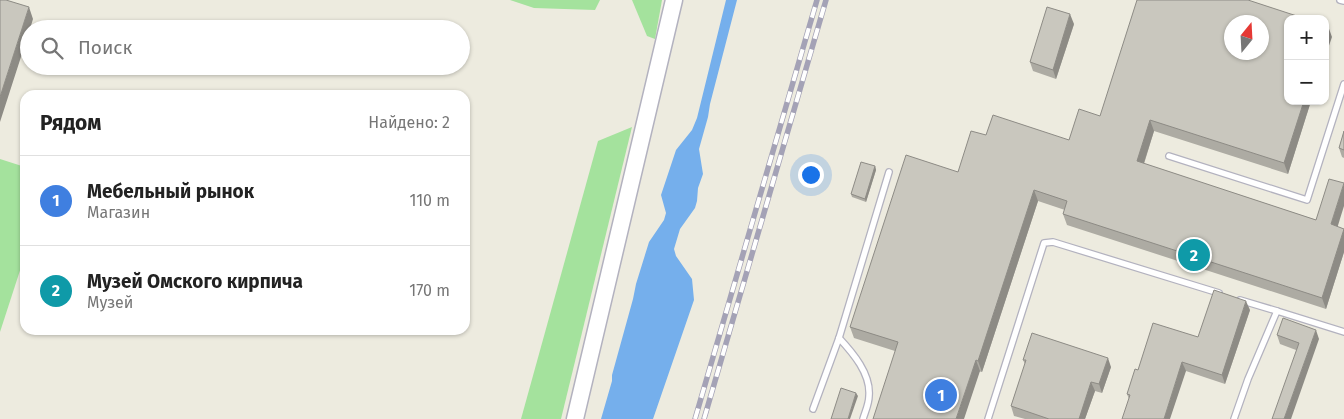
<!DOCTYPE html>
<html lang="ru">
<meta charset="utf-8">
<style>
body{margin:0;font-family:"Fira Sans",sans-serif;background:#f2f2f2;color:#222}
.controls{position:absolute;right:15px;top:15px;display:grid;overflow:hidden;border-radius:10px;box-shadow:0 1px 4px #0004}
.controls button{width:45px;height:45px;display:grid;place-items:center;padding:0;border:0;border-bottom:1px solid #e0e0e0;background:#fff;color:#222;font:25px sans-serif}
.compass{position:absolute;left:1224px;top:15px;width:45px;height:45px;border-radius:50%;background:#fff;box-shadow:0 1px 4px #0004;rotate:18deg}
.you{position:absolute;left:810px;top:174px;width:18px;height:18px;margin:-12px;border:4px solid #fff;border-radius:50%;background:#1a73e8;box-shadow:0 0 0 8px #1a73e833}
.badge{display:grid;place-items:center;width:32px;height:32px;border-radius:50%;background:#4f44f5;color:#fff;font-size:16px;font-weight:700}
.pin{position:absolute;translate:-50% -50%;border:2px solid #fff;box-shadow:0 1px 5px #0006}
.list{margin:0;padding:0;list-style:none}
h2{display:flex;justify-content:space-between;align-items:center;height:65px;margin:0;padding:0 20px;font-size:21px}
h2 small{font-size:16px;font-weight:400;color:#767676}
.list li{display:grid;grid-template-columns:32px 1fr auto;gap:15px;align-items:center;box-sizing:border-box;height:90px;padding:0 20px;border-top:1px solid #e0e0e0}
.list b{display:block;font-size:19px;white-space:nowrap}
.list p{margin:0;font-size:16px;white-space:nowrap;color:#767676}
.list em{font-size:16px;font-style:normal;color:#767676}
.icon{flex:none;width:28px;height:28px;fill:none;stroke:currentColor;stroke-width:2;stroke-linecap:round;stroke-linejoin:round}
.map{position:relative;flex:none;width:1344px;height:419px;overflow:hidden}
.search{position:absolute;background:#fff;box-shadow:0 1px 4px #0004;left:20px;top:20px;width:450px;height:55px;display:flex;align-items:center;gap:12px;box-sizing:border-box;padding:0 18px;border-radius:28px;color:#767676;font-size:19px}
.panel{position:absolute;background:#fff;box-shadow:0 1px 4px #0004;left:20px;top:90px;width:450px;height:245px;border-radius:15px}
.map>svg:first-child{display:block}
.green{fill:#a4e29d}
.water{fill:#75afec}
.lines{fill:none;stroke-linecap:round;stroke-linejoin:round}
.lane-casing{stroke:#b3b2bf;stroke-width:8}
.secondary-casing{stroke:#b3b2bf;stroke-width:19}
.lane{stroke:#fff;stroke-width:5.5}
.secondary{stroke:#fff;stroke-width:16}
.rail-casing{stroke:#a4a2b6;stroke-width:5.5}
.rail{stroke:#fff;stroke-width:4;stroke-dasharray:11;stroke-linecap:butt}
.wall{fill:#adaba3}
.shaded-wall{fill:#8d8b85}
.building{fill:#c9c7be;stroke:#8d8b85;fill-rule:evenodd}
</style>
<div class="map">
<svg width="1344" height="419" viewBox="0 0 1344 419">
<rect width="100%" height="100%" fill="#edebdf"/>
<g class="green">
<polygon points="510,0 600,0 595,10 534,8"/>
<polygon points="632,0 662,0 655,39 647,36"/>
<polygon points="632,127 561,419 521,419 598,141"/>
<polygon points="0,159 25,167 25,255 0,332"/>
</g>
<polygon class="water" points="726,0 737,0 710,104 708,117 699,149 703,174 698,188 697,201 695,208 680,229 674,249 676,256 692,279 694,300 653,419 601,419 612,381 612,375 633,299 636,284 649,242 664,220 666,213 661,195 676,150 692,130 697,118"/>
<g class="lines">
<defs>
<g id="lane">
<polyline points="1340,0 1344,1"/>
<polyline points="1169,156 1307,200 1344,84"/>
<polyline points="1240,300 1277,311"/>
<path d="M839 338C853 353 871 374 869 396 869 404 865 412 863 419"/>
<polyline points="813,409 839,338 889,172"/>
<polyline points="988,419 1044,243 1053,242 1219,293"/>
<polyline points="1234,419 1248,379 1277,311 1344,332"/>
</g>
<polyline id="secondary" points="575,419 674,0"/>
</defs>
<use href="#lane" class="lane-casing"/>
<use href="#secondary" class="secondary-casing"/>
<use href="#lane" class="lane"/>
<use href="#secondary" class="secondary"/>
<defs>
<g id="rail">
<polyline points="695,419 817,0"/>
<polyline points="704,419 826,0"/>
</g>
</defs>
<use href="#rail" class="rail-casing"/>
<use href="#rail" class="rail"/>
</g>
<g class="wall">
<polygon points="1074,24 1056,79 1033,71 1030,62"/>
<polygon points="1288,101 1311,101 1288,174 1154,131 1144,164 1344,229 1344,252 1326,309 1067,225 1063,214 1065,210 1038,201 982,372 895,351 854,338 850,327 958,172 986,135 1069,140 1100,116"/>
<polygon points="1344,131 1344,158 1342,157 1339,148"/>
<polygon points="875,166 876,170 866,202 852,197 851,194"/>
<polygon points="1250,310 1225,384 1186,371 1129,399 1127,394 1138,370"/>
<polygon points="1277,335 1319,339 1296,350 1280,344"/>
<polygon points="1023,360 1111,367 1102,393 1095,391 1085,419 1025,419 1014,416 1011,406 1025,364"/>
</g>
<g class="shaded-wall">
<polygon points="29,7 33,19 30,29 29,29 29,32 0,122 0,97"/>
<polygon points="1070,14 1074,24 1056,79 1053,70"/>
<polygon points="1328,26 1332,37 1325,57 1325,34"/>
<polygon points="1304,101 1311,101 1288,174 1284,163"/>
<polygon points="1150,120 1154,131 1141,172 1137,161"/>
<polygon points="875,166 876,170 866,202 865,199"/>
<polygon points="1344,183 1344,206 1335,235 1331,224"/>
<polygon points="1034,190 1038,201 982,372 978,361"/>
<polygon points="1344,229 1344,252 1326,309 1322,298"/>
<polygon points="1246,301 1250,310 1225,384 1222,375"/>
<polygon points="1316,330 1319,339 1291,419 1284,419"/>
<polygon points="1108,358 1111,367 1102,393 1099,384"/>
<polygon points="976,360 980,371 964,419 956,419"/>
<polygon points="1182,362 1186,371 1170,419 1164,419"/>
<polygon points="1091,382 1095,391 1085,419 1079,419"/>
<polygon points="856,393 858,396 850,419 848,419"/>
</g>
<g class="building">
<polygon points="0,0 6,0 29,7 0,97"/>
<path d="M1137 0H1248L1306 19H1288V101H1304L1284 163 1150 120 1137 161 1316 220 1329 179 1344 183 1331 224 1344 229 1322 298 1063 214 1067 201 1034 190 978 361 976 360 956 419H873L898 342 850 327 906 155 958 172 971 131 986 135 993 115 1069 140 1079 109 1100 116ZM1232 22H1262V52H1232Z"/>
<polygon points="1047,7 1070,14 1053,70 1030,62"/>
<polygon points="1325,25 1328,26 1325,34"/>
<polygon points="1344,131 1344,150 1339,148"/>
<polygon points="861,162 875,166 865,199 851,194"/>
<polygon points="1214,290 1246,301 1222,375 1182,362 1164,419 1122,419 1130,395 1127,394 1135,369 1138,370 1153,323 1198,337"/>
<polygon points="1283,318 1316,330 1284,419 1272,419 1299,343 1277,335"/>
<polygon points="1032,333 1108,358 1099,384 1091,382 1079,419 1049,419 1011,406 1026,360 1023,360"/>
<polygon points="841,388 856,393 848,419 831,419"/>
</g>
</svg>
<div class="controls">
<button>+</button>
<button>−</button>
</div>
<svg class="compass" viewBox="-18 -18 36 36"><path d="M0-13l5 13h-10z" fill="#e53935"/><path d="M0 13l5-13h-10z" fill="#767676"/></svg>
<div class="you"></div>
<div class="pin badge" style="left:941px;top:395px;background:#3f7fe0">1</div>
<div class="pin badge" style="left:1194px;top:255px;background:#0f9aa8">2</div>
<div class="search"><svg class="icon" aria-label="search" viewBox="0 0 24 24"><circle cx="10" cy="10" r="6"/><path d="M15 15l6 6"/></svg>Поиск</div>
<section class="panel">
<h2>Рядом<small>Найдено: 2</small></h2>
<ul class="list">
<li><span class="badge" style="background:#3f7fe0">1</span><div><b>Мебельный рынок</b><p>Магазин</p></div><em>110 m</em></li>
<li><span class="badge" style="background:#0f9aa8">2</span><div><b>Музей Омского кирпича</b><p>Музей</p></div><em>170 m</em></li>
</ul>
</section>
</div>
